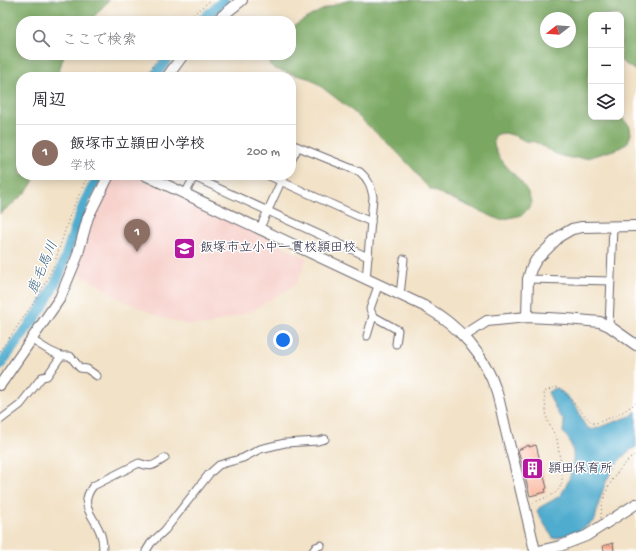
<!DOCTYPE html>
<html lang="ja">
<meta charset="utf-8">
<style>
body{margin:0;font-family:"Gochi Hand","Klee One",sans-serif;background:#f7f7f7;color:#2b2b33}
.controls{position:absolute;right:12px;top:12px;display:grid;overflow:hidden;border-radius:8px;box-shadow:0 2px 10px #0003}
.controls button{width:36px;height:36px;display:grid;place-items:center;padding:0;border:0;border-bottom:1px solid #e1e1e2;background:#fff;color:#2b2b33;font:20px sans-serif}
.compass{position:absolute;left:540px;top:12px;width:36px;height:36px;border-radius:50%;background:#fff;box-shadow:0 2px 10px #0003;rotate:253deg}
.you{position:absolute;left:283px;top:340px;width:14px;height:14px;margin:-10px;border:3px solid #fff;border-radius:50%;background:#1a73e8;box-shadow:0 0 0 6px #1a73e833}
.badge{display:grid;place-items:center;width:26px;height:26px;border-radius:50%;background:#d93025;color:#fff;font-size:13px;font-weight:700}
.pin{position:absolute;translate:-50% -33px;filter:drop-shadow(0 1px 2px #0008)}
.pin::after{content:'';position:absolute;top:21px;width:14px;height:12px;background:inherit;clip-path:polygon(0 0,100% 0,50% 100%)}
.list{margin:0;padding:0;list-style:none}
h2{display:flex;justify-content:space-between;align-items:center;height:52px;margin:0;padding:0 16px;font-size:17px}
h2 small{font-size:13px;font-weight:400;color:#7c7c81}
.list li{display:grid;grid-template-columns:26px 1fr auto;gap:12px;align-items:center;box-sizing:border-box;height:56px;padding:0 16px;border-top:1px solid #e1e1e2}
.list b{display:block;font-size:15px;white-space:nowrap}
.list p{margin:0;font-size:13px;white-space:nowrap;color:#7c7c81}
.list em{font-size:13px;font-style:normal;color:#7c7c81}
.icon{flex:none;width:22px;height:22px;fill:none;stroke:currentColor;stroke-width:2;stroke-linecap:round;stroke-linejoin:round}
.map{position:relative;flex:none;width:636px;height:551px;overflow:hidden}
.search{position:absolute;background:#fff;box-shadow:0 2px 10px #0003;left:16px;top:16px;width:280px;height:44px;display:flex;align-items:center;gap:10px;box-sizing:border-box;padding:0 14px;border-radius:16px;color:#7c7c81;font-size:15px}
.panel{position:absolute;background:#fff;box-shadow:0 2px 10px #0003;left:16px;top:72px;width:280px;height:108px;border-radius:16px}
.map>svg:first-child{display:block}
.built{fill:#f7d0ca}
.forest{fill:#7aa862;stroke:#4e654e;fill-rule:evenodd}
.water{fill:#50acce;stroke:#396784}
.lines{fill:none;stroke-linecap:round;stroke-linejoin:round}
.river{stroke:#50acce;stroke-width:10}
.building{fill:#f9ab8e}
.street-casing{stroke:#6b656c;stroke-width:9}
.secondary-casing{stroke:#6b656c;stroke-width:12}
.path{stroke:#6b656c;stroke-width:1;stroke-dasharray:1 3;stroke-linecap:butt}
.street{stroke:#fff;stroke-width:7}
.secondary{stroke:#fff;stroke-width:10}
.labels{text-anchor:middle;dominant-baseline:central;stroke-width:3;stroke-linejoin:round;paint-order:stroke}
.poi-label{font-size:13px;fill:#22223b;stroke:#fff;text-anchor:start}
.water-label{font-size:14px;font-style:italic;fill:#37607d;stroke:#fff}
</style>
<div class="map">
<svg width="636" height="551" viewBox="0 0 636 551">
<rect width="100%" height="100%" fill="#fff"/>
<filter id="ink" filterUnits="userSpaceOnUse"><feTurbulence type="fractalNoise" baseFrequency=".025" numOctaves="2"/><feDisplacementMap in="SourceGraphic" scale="8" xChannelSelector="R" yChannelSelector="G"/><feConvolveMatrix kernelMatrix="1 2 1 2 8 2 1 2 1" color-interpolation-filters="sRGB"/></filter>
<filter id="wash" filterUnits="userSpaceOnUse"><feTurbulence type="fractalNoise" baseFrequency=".012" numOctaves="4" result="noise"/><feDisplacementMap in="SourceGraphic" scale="16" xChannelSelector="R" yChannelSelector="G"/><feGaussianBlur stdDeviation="0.9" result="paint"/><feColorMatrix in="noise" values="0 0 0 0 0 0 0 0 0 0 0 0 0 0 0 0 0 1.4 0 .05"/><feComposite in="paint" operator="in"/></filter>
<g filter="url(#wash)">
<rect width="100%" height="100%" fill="#f2e2c7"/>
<polygon class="built" points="114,175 134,175 307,258 296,284 252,311 208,325 190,325 163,318 135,306 117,297 77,272 96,213"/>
<g class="forest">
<path d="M0 0H109L90 21H21V55H64L57 77H21V175H35C32 192 12 203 0 214Z"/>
<path d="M350 0H636V71L621 61V15H591V66C587 73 586 86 591 94V117H620L628 124 630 127 631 134 628 142 620 148 588 158H570L556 154 535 142 525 141 516 136 505 133 498 134 494 137C490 164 532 179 531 206L522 215 500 220 430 189 423 182 414 170 395 150 349 108 311 79 275 69 269 64 273 55H291V28C309 16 329 5 350 0ZM546 18H570V42H546Z"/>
</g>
<path class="water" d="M555 388C563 391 573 402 578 410 583 419 581 425 592 430L631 416 636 411V447C610 460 600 494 595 520L579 531 555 538H553L537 512 539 508C545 504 559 498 562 493 570 481 577 459 571 445 570 440 566 436 563 432L564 423 563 419 558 414 548 392Z"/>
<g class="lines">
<g class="river">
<polyline points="201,21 224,0"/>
<polyline points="154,77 170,55"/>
<polyline points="0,365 42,308 59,276 74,231 85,201 99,175"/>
</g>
</g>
<g id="blocks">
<g class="building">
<polygon points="529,445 529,447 536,445 547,488 545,489 546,492 530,496 518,450"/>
<polygon points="613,543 614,551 604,551 603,546"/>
</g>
</g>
</g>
<g filter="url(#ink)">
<use href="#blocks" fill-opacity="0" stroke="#6b656c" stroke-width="1"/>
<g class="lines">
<defs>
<g id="street">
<path d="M291 144 360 172C369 180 371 186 373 197L366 280"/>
<polyline points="291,161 298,147"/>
<polyline points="267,175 371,222"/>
<polyline points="194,177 368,257"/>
<polyline points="185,194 195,175"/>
<polyline points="259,230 284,175"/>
<polyline points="528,279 611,281"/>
<polyline points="378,286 370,309 373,316 398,330 396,344"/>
<polyline points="400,295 404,259"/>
<polyline points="609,326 613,226"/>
<polyline points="367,336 373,316"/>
<polyline points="61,356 70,356 80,368 87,369 97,376"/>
<polyline points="0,420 20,405 42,377 47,376 61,356 50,351 32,340"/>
<path d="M102 551 103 548C103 543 102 537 100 532 93 514 78 506 93 486L139 463C152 468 153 466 165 458"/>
<polyline points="146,551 151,543 165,530 209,474 219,465 243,458 260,449 285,443 318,441 325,439"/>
<polyline points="313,551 316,547 321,545"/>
</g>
<g id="secondary">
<polyline points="216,21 242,0"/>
<polyline points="167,77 183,55"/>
<path d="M145 175 424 306C459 325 485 355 497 393 502 411 505 429 510 447 519 481 527 516 535 551"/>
<polyline points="527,317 528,279 531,269 536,260 560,236 572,229 582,227 636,226"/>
<polyline points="465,335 487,321 527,317 567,319 600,322 609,326 636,345"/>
<polyline points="0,385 60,298 77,257 88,217 109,175"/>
<polyline points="539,551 560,546 586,536 636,504"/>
</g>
</defs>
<use href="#street" class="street-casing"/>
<use href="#secondary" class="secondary-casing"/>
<g class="path">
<polyline points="188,21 196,12 211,0"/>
<polyline points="146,77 160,55"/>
<polyline points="0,351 37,298 47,280 54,265 71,212 88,175"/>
<polyline points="533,503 554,494 559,489 562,483 562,474 557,439 547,420 544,392 553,388 559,387 592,423 596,423 618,415 636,403"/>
<path d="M601 518C601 493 616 469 636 454"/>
</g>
<use href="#street" class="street"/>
<use href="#secondary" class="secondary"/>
</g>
</g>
<defs>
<symbol id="school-square" viewBox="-11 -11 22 22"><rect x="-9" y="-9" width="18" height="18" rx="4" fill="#b5179e" stroke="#fff"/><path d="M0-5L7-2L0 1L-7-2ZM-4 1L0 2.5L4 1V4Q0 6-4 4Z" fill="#fff"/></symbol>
<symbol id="building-square" viewBox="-11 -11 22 22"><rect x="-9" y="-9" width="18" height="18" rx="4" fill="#b5179e" stroke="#fff"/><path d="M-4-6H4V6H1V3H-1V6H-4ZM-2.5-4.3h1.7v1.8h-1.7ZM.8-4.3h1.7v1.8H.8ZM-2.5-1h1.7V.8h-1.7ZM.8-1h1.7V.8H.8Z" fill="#fff"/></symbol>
</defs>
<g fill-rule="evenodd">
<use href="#school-square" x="172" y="236" width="25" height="25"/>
<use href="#building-square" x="520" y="456" width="25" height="25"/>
</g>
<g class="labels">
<g class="poi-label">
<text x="200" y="248">飯塚市立小中一貫校頴田校</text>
<text x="548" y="469">頴田保育所</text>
</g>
<g class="water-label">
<text transform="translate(44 268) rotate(-67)">鹿毛馬川</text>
</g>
</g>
</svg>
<div class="controls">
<button>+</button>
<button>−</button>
<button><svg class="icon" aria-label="layers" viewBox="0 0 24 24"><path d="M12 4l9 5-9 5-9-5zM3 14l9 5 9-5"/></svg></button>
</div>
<svg class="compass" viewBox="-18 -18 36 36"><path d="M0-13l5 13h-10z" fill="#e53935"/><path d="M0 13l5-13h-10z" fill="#7c7c81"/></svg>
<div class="you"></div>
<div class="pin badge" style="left:137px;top:252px;background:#8d6e63">1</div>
<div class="search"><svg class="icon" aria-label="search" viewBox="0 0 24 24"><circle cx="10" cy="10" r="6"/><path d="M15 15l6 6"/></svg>ここで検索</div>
<section class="panel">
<h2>周辺<small></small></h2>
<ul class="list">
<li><span class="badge" style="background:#8d6e63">1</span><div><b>飯塚市立頴田小学校</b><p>学校</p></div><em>200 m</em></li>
</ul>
</section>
</div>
